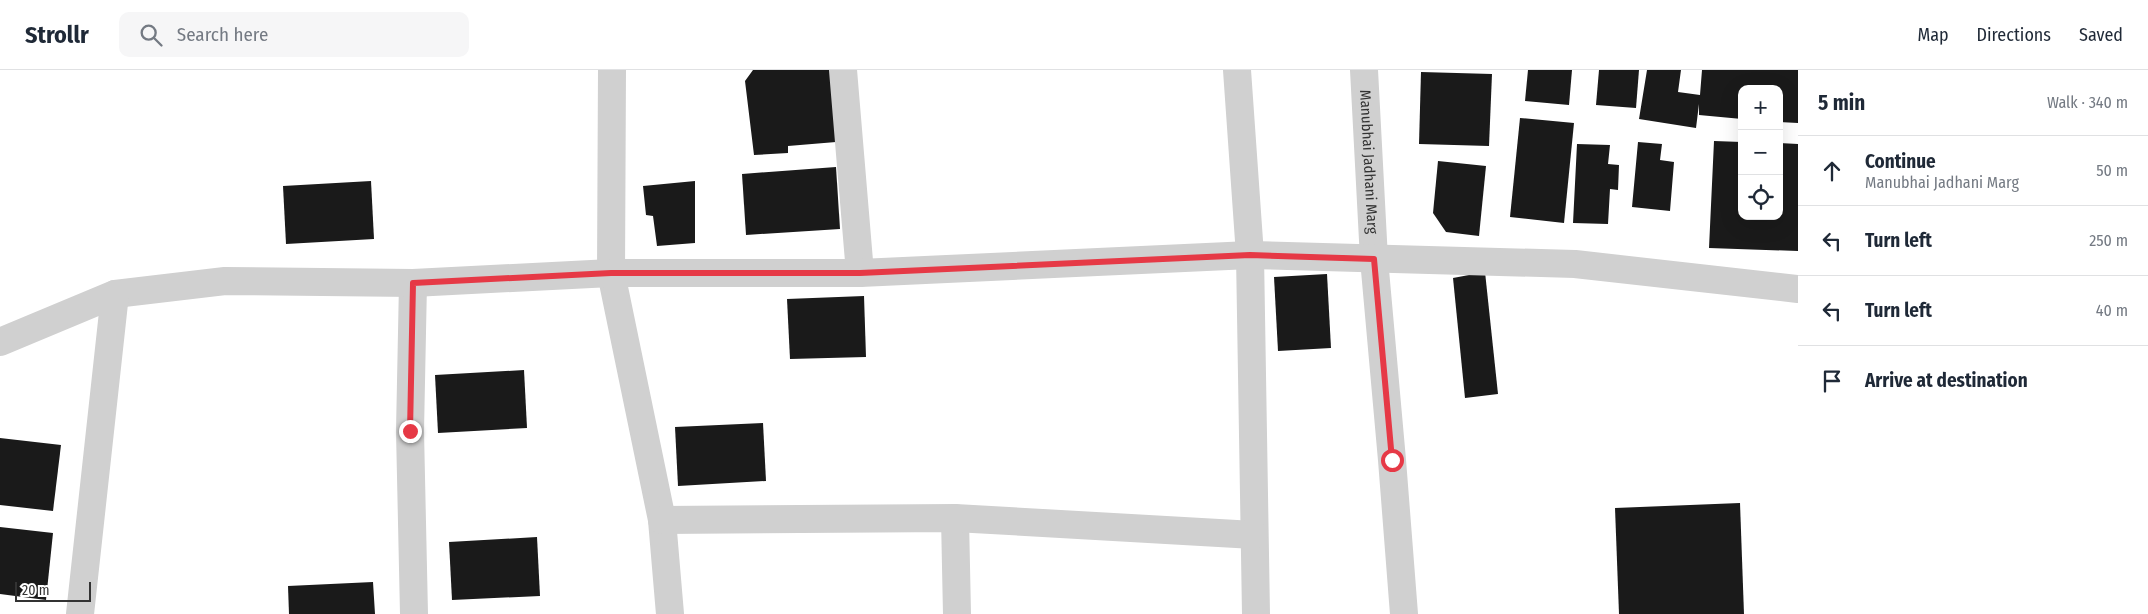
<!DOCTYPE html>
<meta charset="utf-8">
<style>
body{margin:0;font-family:"Fira Sans Condensed",sans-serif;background:#f6f6f7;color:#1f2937}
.controls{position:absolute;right:15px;top:15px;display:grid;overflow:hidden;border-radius:10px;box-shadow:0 5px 20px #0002}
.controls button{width:45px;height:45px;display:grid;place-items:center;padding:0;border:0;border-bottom:1px solid #e0e1e3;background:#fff;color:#1f2937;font:25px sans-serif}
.scale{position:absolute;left:15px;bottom:12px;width:76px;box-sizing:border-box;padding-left:5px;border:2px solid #333;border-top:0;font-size:14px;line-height:18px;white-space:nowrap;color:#333;-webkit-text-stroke:4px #fff;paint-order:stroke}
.stop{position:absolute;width:15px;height:15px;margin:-11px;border:4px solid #e63946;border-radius:50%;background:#fff}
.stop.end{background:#e63946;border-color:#fff;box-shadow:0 1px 5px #0008}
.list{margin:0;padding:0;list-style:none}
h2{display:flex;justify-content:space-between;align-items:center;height:65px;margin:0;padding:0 20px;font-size:21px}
h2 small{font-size:16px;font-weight:400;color:#747a83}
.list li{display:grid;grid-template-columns:32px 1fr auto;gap:15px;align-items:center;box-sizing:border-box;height:70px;padding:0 20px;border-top:1px solid #e0e1e3}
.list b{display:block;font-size:19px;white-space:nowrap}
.list p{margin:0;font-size:16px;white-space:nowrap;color:#747a83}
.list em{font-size:16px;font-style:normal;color:#747a83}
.icon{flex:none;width:28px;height:28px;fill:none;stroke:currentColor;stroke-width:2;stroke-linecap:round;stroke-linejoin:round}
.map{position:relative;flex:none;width:1798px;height:544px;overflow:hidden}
header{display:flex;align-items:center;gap:30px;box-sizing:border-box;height:70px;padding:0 25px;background:#fff;border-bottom:1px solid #e0e1e3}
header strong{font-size:24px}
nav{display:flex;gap:28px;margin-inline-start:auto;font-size:18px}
.search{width:350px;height:45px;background:#f6f6f7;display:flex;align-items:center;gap:12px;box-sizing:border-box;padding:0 18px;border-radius:10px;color:#747a83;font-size:19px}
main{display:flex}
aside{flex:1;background:#fff}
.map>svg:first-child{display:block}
.building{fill:#1a1a1a}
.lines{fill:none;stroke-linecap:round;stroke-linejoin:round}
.minor{stroke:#d0d0d0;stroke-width:28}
.route{stroke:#e63946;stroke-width:6}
.labels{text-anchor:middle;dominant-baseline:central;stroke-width:5;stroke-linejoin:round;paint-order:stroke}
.street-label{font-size:15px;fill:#333;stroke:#fff}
</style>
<header>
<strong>Strollr</strong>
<div class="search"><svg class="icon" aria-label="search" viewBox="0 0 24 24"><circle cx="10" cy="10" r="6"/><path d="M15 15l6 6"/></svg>Search here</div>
<nav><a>Map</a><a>Directions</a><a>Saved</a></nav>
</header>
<main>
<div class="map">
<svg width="1798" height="544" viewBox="0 0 1798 544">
<rect width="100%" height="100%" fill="#fff"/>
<g class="building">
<polygon points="753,0 830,0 836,72 788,76 788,83 754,85 745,11"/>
<polygon points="1528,0 1572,0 1569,35 1525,31"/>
<polygon points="1599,0 1639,0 1636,38 1596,35"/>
<polygon points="1647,0 1681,0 1678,22 1700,25 1702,0 1798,0 1798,53 1779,52 1779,19 1742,19 1742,49 1699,45 1699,34 1696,58 1639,49"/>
<polygon points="1421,2 1492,4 1489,76 1419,74"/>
<polygon points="1520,48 1574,53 1564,153 1510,147"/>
<polygon points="1714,71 1742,72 1742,146 1779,146 1779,73 1798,74 1798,181 1709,178"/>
<polygon points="1638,72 1662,74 1660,90 1674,92 1670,141 1632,137"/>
<polygon points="1577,74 1610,75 1608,94 1619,95 1618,120 1610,119 1608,154 1573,153"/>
<polygon points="1438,91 1486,96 1479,166 1446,162 1433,143"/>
<polygon points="836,97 840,159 746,165 742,104"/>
<polygon points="371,111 374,169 286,174 283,116"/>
<polygon points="695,111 695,173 657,176 653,146 646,145 643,116"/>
<polygon points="1485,202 1498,324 1465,328 1453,208"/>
<polygon points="1327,204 1331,278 1278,281 1274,207"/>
<polygon points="864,226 866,287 790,289 787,229"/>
<polygon points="524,300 527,358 438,363 435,305"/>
<polygon points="763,353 766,411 678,416 675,357"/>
<polygon points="0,368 61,375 53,441 0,435"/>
<polygon points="1740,433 1744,544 1619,544 1615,438"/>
<polygon points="0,457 53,463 46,530 0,524"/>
<polygon points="537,467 540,526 452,530 449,472"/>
<polygon points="373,512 375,544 289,544 288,516"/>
</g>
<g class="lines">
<g class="minor">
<polyline points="612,0 611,203 662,450 670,544"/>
<polyline points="843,0 860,203"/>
<polyline points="1237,0 1250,185 1256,544"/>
<path id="s1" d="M1364 0 1374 189 1392 390 1404 544"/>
<polyline points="413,213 410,361 414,544"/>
<polyline points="0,272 115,224 225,211 413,213 611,203 860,203 1250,185 1575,194 1798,219"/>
<polyline points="955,448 957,544"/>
<polyline points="662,450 955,448 1254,465"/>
<polyline points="80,544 115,224"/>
</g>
</g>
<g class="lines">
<polyline class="route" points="410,361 413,213 611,203 860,203 1250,185 1374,189 1392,390"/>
</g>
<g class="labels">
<g class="street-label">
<text stroke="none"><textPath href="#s1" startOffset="92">Manubhai Jadhani Marg</textPath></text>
</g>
</g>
</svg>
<div class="controls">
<button>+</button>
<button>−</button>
<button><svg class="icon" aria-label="locate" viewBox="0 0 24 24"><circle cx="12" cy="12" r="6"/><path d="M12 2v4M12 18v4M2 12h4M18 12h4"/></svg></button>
</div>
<div class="scale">20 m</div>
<div class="stop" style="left:1392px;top:390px"></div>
<div class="stop end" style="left:410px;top:361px"></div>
</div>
<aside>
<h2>5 min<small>Walk · 340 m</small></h2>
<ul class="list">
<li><svg class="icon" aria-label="ahead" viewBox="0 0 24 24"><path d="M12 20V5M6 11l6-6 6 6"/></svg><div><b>Continue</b><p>Manubhai Jadhani Marg</p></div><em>50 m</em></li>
<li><svg class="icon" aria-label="left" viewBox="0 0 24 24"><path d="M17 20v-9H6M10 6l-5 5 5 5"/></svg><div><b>Turn left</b></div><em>250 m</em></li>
<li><svg class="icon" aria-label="left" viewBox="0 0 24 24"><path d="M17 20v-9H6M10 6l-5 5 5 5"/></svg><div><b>Turn left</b></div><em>40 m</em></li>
<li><svg class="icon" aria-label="arrive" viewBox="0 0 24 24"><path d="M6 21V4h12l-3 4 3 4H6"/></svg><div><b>Arrive at destination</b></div></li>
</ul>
</aside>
</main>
